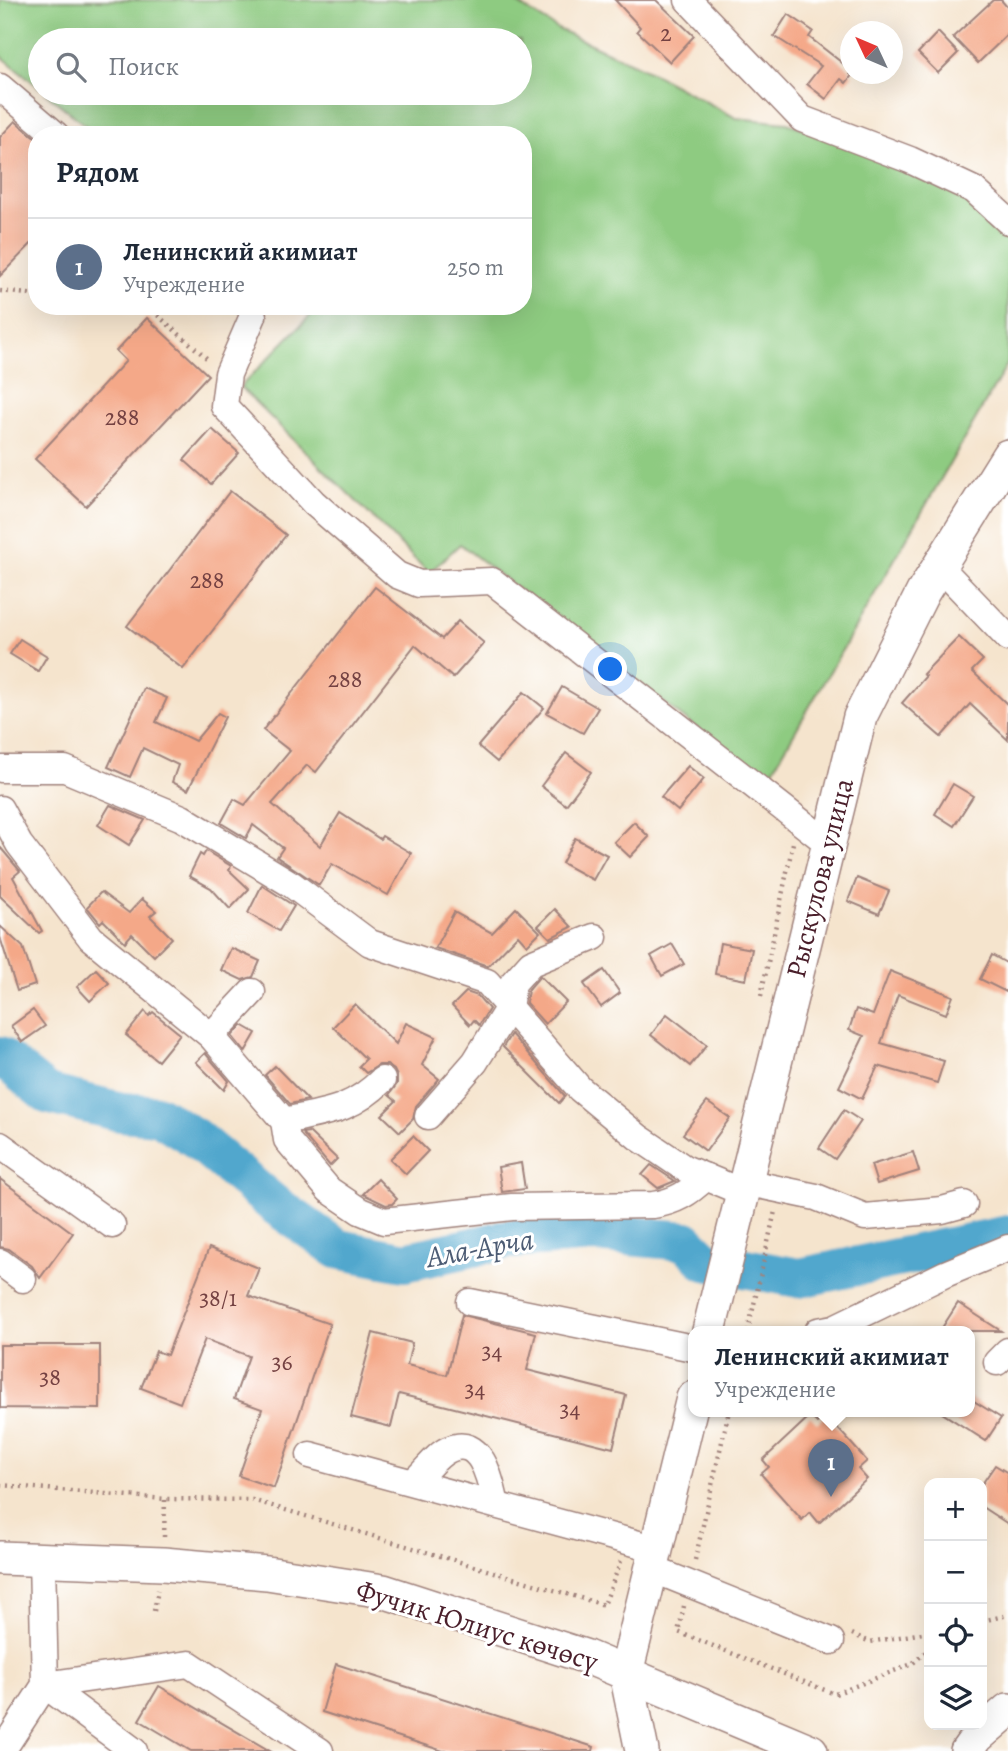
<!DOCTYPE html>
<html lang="ru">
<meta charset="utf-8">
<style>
body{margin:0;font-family:Alegreya,serif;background:#f2f2f3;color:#1f2937}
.controls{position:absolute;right:21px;bottom:21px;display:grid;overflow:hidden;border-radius:14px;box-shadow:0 7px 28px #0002}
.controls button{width:63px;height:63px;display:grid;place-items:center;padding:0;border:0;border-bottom:2px solid #e0e1e3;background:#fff;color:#1f2937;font:35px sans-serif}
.compass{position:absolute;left:840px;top:21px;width:63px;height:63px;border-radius:50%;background:#fff;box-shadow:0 7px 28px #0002;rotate:314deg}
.you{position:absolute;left:611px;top:670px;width:24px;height:24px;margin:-18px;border:5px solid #fff;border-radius:50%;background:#1a73e8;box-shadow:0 0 0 10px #1a73e833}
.badge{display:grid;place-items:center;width:46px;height:46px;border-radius:50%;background:#1f6fb2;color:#fff;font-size:23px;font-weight:700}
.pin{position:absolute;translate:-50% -58px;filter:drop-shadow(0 2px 4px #0008)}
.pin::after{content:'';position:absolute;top:37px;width:24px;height:21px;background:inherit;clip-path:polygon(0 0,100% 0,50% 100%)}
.popup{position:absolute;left:688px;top:1326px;width:287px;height:91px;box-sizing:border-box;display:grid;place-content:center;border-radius:14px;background:#fff;filter:drop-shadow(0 2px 5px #0005);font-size:23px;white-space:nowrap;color:#747a83}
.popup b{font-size:26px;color:#1f2937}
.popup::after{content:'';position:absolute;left:50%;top:100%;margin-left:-14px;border:14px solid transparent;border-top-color:#fff}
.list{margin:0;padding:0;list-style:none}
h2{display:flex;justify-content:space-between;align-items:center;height:91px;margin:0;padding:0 28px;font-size:30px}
h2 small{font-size:23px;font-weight:400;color:#747a83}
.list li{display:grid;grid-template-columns:46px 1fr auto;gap:21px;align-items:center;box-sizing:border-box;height:98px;padding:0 28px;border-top:2px solid #e0e1e3}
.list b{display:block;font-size:26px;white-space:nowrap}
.list p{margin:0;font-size:23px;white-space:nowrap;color:#747a83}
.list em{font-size:23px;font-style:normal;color:#747a83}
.icon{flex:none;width:38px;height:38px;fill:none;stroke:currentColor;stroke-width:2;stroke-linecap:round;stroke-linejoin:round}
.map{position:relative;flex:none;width:1008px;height:1751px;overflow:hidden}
.search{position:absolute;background:#fff;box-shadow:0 7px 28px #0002;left:28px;top:28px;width:504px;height:77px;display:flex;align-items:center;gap:18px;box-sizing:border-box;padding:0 24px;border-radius:38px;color:#747a83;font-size:26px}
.panel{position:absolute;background:#fff;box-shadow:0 7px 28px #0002;left:28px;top:126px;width:504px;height:189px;border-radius:28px}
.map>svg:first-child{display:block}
.green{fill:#8ecb81;stroke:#6c7556;stroke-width:2}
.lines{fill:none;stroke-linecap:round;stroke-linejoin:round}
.river{stroke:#51a7cd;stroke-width:40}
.building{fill:#f4a888}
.minor-casing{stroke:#a0827c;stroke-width:29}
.major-casing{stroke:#a0827c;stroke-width:36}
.path{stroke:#a0827c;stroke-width:4.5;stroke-dasharray:2 5;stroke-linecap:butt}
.minor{stroke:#fff;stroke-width:26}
.major{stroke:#fff;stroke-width:33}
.labels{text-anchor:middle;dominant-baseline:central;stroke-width:6;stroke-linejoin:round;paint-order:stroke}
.number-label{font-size:24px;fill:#744142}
.street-label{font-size:28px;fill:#4a1f2b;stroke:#fff}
.water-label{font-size:30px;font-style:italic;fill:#4d5c74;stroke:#fff}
</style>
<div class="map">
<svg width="1008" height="1751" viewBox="0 0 1008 1751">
<rect width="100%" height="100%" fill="#fff"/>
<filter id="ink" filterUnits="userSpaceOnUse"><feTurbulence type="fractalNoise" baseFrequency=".0143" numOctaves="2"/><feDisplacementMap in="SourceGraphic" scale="14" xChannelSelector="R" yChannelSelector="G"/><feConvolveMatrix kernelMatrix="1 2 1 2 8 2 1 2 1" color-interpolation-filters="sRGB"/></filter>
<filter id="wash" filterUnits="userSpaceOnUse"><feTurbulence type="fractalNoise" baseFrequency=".00686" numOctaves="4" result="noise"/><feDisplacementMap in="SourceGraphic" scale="28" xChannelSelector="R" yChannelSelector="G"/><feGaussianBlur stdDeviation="1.57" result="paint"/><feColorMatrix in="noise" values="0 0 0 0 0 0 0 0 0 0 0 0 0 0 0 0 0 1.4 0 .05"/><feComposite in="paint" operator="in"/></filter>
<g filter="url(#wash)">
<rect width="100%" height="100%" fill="#f5e4cd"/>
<polygon class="green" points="0,0 512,0 558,29 647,70 736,118 787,123 861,147 961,194 1008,233 1008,363 766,782 460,544 429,573 240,387 313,313 305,306 523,306 523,135 97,135 46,93 520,93 520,40 40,40 40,88 0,55"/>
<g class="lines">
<polyline class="river" points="0,1056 47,1094 121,1112 158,1115 195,1138 275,1205 338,1249 405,1262 509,1239 595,1233 686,1241 706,1261 799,1278 1008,1235"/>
</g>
<g id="blocks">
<g class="building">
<polygon points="615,0 656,0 694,36 670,62 637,31 640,27"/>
<polygon points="993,0 1001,0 1008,8 1008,34 978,63 953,37"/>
<polygon points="788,14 813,31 809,37 850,69 850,74 853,74 846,83 841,79 826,99 807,84 821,66 774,36"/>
<polygon points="938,32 958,53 938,73 918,53"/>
<polygon points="15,121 37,139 37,238 0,276 0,137"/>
<polygon points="147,318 208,375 86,506 35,459 126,361 116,351"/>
<polygon points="212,429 239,453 211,484 184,460"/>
<polygon points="230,491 286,535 183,669 127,626"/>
<polygon points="375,587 442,639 458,621 484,643 453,678 415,645 316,772 307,765 272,804 320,846 340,813 380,839 382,836 411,853 388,895 332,864 319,885 277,857 283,848 253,825 246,838 221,823 234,799 245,805 290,751 263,730"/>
<polygon points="959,637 983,660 972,671 1008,705 1008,740 970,704 941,737 902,703 926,676 923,674"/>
<polygon points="20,639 47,656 38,671 10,654"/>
<polygon points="562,687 598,708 583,733 547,713"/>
<polygon points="144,688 167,698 156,722 195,741 218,713 225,717 188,790 172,782 178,765 143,748 130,777 108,767"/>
<polygon points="524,692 544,708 497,762 478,746"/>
<polygon points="566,753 591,772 566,805 541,786"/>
<polygon points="688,766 704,779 678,811 661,797"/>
<polygon points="953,784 973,796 954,826 935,814"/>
<polygon points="110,805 145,820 129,845 98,825"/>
<polygon points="634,822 649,837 630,857 614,842"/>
<polygon points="575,838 607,855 593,880 562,863"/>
<polygon points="0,847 20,871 13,877 42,931 39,933 0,896"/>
<polygon points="206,851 231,866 229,870 249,889 230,909 211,888 189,876 200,854 203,856"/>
<polygon points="857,878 889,891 879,914 848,901"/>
<polygon points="262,885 294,906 279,931 248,913"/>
<polygon points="101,892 129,913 142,899 156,911 150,916 172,938 154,956 132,934 125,942 103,920 100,923 87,907"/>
<polygon points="516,908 540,932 527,945 518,935 488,966 435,948 454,912 492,933"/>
<polygon points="555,909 572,927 550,938 538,926"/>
<polygon points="0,926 23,947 35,985 17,991 0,937"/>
<polygon points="720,943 752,949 746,980 715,974"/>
<polygon points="672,944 684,964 662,976 651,956"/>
<polygon points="231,948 260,961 253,977 242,980 221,970"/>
<polygon points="992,955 1008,964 1008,993 980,979"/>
<polygon points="96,969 109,983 90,1001 77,987"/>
<polygon points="604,970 620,993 601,1007 584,984"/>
<polygon points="890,971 953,996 946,1014 898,995 881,1043 944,1061 937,1083 878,1066 862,1099 839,1087 864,1036 849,1030 856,1009 873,1015"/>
<polygon points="540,976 566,1002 545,1024 526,1003 528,990"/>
<polygon points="466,992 478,996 489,1009 479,1025 474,1020 470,1025 452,1006"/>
<polygon points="355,1004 396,1044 406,1023 436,1037 422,1065 439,1079 416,1106 413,1119 400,1132 382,1115 396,1101 389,1095 397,1084 397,1076 394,1070 387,1065 379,1065 366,1073 359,1066 366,1059 333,1027"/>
<polygon points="33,1010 45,1026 22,1042 11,1026"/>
<polygon points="145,1011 149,1016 153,1012 180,1034 158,1061 126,1035"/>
<polygon points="667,1014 707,1045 690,1066 651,1035"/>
<polygon points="242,1025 256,1033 245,1052 232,1036"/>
<polygon points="511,1034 565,1096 559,1103 503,1047"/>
<polygon points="205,1053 229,1081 224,1090 196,1062"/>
<polygon points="275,1066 308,1100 290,1104 265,1075"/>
<polygon points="707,1102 730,1118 706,1151 683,1134"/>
<polygon points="844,1110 861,1121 835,1159 819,1148"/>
<polygon points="309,1132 337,1159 330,1166 302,1133"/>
<polygon points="413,1136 428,1151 406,1174 390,1159"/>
<polygon points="913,1152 919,1171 877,1184 871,1165"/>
<polygon points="521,1163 525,1189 502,1192 498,1167"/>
<polygon points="651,1165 675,1181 658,1188 642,1175"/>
<polygon points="0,1179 73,1233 40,1278 32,1266 9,1249 0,1247"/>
<polygon points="378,1179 397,1199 392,1204 386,1205 363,1194"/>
<polygon points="209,1248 259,1268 248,1296 330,1324 274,1488 239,1476 262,1409 234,1399 249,1356 205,1339 180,1403 141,1388 156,1351 167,1355"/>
<polygon points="958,1303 1001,1331 940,1331"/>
<polygon points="462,1315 536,1333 527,1370 626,1395 613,1448 399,1394 391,1427 351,1417 373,1333 412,1343 407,1365 447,1375"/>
<polygon points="0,1345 100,1345 100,1409 0,1408"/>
<polygon points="969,1398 1001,1418 986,1441 939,1411 969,1411"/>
<polygon points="826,1415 867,1461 858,1469 867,1479 819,1523 810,1512 802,1520 761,1474 769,1467 763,1460 810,1416 817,1423"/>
<polygon points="995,1465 1008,1473 1008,1524 982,1507 982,1484"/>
<polygon points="336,1664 594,1747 593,1751 443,1751 322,1712"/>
<polygon points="159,1686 270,1751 191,1751 139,1720"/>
</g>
</g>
</g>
<g filter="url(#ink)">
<use href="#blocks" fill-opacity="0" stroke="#a0827c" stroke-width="2"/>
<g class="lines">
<defs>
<g id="minor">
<polyline points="688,0 802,119 910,160 974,190 1008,221"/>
<polyline points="0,87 56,135"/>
<polyline points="250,306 253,316 228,374 224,406 314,503 397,575 419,584 492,581 829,844"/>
<polyline points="939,566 1008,638"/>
<polyline points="0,769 65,769 182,818 291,884 370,943 487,982 580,1089 638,1137 684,1168 742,1192"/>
<path d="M0 809 19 844 91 938 211 1036 284 1121 287 1140 329 1190 360 1211 384 1221 512 1207 653 1205C675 1202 689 1193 706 1177"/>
<polyline points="211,1036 252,992"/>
<polyline points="428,1116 475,1062 509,1007 513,983 531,963 594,937"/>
<path d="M284 1121C325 1112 351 1111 382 1080"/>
<polyline points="0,1145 112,1225"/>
<polyline points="744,1182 816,1197 865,1217 942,1210 964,1204"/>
<polyline points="0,1262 23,1279"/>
<polyline points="470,1302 693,1348"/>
<polyline points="818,1331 834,1328 945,1274 1008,1248"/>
<polyline points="997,1362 1008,1351"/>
<polyline points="310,1455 657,1549"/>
<path d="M413 1482C425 1473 436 1454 450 1449 483 1435 491 1484 496 1505"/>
<polyline points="652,1569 831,1641"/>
<polyline points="45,1685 189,1664 320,1751"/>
<polyline points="45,1685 134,1751"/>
<polyline points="2,1751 45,1685 42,1560"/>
</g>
<g id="major">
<polyline points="709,1331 860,717 923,592 1008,456"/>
<polyline points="0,1558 163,1564 267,1573 383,1591 587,1657 811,1751"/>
<polyline points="642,1751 626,1673 693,1398"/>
<polyline points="967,1751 977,1737 1008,1710"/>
</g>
</defs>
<use href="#minor" class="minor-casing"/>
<use href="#major" class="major-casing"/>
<g class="path">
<polyline points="0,291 37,295"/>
<polyline points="147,306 210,361"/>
<polyline points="761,996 793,843"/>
<polyline points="748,1331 775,1211"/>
<polyline points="0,1485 165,1499 252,1500 604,1605 621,1561"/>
<polyline points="164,1537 165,1499"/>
<polyline points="695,1560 729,1411"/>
<polyline points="684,1606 678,1632 835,1694 912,1664 929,1649"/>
<polyline points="154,1611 158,1590"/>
<polyline points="982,1621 1008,1615"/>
<polyline points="852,1634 870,1642 929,1632"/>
</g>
<use href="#minor" class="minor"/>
<use href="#major" class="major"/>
</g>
</g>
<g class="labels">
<g class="number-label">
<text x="666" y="33">2</text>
<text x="122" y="417">288</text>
<text x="207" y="580">288</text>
<text x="345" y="679">288</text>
<text x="218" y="1298">38/1</text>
<text x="492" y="1351">34</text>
<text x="282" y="1362">36</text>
<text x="50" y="1377">38</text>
<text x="475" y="1389">34</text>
<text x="570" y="1409">34</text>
</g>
<g class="street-label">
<text transform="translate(820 878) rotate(-76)">Рыскулова улица</text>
<text transform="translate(477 1626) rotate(17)">Фучик Юлиус көчөсү</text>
</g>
<g class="water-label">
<text transform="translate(480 1248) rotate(-10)">Ала-Арча</text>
</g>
</g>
</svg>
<div class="controls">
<button>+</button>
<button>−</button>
<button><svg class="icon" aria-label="locate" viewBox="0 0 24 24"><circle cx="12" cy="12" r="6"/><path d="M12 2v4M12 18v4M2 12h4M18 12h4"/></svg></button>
<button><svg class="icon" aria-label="layers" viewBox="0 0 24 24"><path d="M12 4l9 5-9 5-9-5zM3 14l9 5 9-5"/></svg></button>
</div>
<svg class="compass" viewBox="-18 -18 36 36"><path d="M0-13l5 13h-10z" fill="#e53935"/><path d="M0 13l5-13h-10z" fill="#747a83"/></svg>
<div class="you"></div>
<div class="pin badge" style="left:831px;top:1497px;background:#5c6f8a">1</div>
<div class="popup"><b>Ленинский акимиат</b>Учреждение</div>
<div class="search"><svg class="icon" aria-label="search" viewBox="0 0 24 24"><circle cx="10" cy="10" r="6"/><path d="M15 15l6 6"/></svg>Поиск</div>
<section class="panel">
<h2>Рядом<small></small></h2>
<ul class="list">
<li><span class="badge" style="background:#5c6f8a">1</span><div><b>Ленинский акимиат</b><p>Учреждение</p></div><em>250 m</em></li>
</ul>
</section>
</div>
